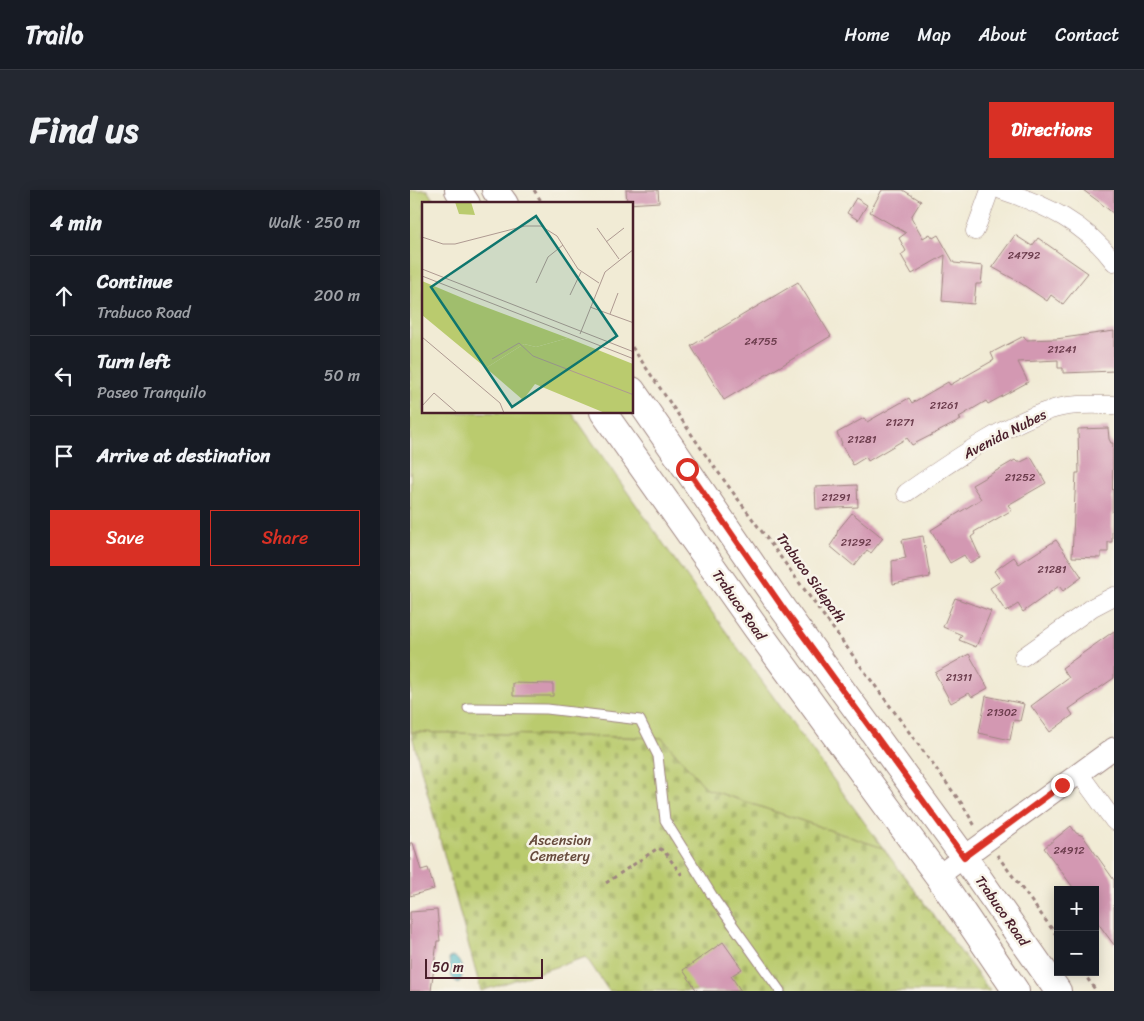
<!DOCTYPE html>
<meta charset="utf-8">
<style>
body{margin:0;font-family:Sriracha,sans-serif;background:#242831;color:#f1f3f6}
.controls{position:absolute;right:15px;bottom:15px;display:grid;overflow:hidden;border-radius:0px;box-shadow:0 2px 12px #0003}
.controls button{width:45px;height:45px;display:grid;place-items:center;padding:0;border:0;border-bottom:1px solid #363941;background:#171b24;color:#f1f3f6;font:25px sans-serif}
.scale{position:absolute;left:15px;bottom:12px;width:118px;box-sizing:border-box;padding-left:5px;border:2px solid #4a1f2b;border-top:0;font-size:14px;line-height:18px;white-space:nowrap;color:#4a1f2b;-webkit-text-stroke:4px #f7f3e8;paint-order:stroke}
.stop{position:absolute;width:15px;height:15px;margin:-11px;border:4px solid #d93025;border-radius:50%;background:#fff}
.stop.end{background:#d93025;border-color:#fff;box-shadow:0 1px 5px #0008}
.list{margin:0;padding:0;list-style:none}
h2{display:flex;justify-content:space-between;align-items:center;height:65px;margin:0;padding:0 20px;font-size:21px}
h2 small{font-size:16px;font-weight:400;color:#9ea1a6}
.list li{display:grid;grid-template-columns:32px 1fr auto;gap:15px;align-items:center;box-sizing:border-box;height:80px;padding:0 20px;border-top:1px solid #363941}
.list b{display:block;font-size:19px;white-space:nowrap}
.list p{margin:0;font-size:16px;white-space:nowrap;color:#9ea1a6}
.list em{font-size:16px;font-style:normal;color:#9ea1a6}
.actions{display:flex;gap:10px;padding:15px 20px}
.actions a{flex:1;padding:11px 0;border:1px solid #d93025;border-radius:0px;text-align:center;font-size:18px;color:#d93025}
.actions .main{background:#d93025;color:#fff}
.icon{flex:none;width:28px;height:28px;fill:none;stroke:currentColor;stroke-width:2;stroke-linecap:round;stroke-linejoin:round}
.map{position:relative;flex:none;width:704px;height:801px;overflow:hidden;border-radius:0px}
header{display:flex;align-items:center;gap:30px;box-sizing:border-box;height:70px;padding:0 25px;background:#171b24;border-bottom:1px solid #363941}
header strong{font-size:24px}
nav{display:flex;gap:28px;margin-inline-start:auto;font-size:18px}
.intro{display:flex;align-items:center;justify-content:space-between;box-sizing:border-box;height:120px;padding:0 30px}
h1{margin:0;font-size:35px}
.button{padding:12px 22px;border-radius:0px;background:#d93025;color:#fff;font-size:18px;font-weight:700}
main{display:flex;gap:30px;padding:0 30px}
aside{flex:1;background:#171b24;border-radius:0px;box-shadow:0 2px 12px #0003}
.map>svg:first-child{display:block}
.green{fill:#bacb6e;stroke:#82754c}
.cemetery{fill:url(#cemetery-stones);stroke:#82754c}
.water{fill:url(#water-waves);stroke:#4a6c78}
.building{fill:#d398b2}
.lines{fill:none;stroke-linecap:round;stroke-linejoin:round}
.service-casing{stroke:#9e8580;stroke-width:11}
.minor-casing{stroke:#9e8580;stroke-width:19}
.tertiary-casing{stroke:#9e8580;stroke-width:23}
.primary-casing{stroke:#9e8580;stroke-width:28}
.path{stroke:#9e8580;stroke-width:3;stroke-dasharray:4 4;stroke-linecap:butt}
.service{stroke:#fff;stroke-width:9}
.minor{stroke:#fff;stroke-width:18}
.tertiary{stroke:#fff;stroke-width:21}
.primary{stroke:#fff;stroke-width:26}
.route{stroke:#d93025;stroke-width:6}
.labels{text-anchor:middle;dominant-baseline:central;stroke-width:5;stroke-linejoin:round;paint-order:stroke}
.number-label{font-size:11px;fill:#6c3d4d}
.street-label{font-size:14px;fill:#4a1f2b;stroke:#f7f3e8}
.park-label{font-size:14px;fill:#664a3c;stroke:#f7f3e8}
.inset-road{fill:none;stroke:#ae9991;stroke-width:1}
.view{fill:#0f766e;fill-opacity:0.15;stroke:#0f766e;stroke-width:2.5}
.inset-edge{fill:none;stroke:#4a1f2b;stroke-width:2.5}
</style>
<header>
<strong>Trailo</strong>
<nav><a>Home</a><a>Map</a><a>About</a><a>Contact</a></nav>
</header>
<div class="intro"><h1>Find us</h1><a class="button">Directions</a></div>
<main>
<aside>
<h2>4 min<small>Walk · 250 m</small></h2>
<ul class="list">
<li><svg class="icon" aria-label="ahead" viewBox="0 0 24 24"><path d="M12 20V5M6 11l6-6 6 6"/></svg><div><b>Continue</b><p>Trabuco Road</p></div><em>200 m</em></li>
<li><svg class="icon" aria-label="left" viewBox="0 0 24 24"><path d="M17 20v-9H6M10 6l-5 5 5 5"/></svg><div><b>Turn left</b><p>Paseo Tranquilo</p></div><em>50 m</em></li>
<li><svg class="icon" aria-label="arrive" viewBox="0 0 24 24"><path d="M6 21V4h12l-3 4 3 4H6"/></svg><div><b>Arrive at destination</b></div></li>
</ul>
<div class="actions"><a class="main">Save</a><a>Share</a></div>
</aside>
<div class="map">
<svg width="704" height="801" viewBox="0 0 704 801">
<defs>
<pattern id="cemetery-stones" width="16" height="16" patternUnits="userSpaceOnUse" patternTransform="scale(1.25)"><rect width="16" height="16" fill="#bacb6e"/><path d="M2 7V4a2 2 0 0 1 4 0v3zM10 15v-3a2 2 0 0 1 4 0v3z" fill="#a1ae5f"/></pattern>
<pattern id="water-waves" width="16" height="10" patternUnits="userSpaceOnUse" patternTransform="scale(1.25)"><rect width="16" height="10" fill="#4bb8c6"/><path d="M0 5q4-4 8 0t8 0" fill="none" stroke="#4095a1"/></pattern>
</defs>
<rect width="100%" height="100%" fill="#f7f3e8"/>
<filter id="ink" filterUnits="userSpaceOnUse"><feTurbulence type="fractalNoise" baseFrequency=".02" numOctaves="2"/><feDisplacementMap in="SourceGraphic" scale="10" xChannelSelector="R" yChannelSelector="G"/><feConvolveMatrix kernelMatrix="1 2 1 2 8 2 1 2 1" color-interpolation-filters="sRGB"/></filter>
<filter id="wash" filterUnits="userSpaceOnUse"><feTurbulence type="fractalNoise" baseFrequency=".0096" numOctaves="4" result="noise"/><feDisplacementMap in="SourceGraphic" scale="20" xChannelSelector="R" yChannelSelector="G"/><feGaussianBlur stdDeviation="1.12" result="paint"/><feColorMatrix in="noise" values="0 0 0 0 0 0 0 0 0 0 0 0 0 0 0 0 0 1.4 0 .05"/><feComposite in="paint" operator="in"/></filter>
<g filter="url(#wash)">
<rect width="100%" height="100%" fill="#f1ebd5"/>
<polygon class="green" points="0,0 17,0 26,14 14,14 14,222 162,223 288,403 473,658 297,599 252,548 1,542"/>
<polygon class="cemetery" points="1,542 252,548 297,599 473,658 580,801 199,801 176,767 71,801"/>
<path class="water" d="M41 767H45C53 774 55 786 48 794L41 786 39 769Z"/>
<g id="blocks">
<g class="building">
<polygon points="216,0 248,0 249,12 217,14"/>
<polygon points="472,0 493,0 511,11 501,27 513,48 520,44 523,48 528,45 544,73 573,76 571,94 566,94 564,114 532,111 535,65 502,84 491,65 496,61 489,48 496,43 460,22"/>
<polygon points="673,0 704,0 704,24 688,11"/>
<polygon points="446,8 457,15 448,30 437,23"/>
<polygon points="605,45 622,56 628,48 678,83 653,114 641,105 637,111 609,92 582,77"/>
<polygon points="388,92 421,146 314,210 281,156"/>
<polygon points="704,141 704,181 653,183 653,178 648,178 648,170 608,172 618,192 578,214 576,211 549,227 551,230 502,255 497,248 458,271 456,267 443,275 431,254 432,253 427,243 454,228 457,232 499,208 502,213 538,192 540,195 584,170 581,163 614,146 616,150 646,149"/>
<polygon points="698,238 699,249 701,253 703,253 702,352 698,352 698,362 691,362 691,368 662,367 666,283 669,283 668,239"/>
<polygon points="621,267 636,293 598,315 602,320 564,342 565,344 561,347 570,367 559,373 554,365 540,373 521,340 571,309 562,295 605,270 607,272 611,272"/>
<polygon points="447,295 448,317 406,319 405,297"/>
<polygon points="442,323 473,348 461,363 457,360 444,376 420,356 426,347 428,340"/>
<polygon points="513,346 520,387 483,394 482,371 496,368 492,350"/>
<polygon points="646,350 672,387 653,401 649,396 613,422 608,414 596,422 580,398 591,391 584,381 604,367 609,374"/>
<polygon points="545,408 581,421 566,457 549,450 552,445 533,437"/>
<polygon points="704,441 704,488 659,519 663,525 640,542 621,516 659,488 652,478"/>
<polygon points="559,464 578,498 562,507 559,503 541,513 525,483"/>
<polygon points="103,493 143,494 143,506 103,506"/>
<polygon points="576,506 614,514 610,531 604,530 600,550 569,543"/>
<polygon points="661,636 666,643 673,646 704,690 704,755 685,729 685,700 665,700 634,658"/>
<polygon points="0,653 3,653 11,680 18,678 24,699 0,706"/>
<polygon points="27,720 30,751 27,751 21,801 0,801 0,722"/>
<polygon points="313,752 332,779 321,786 331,801 287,801 273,780"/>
</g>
</g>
</g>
<g filter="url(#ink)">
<use href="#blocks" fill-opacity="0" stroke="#9e8580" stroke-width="1"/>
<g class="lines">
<defs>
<polyline id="service" points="58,518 137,519 230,530 248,566 255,630 305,710 370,801"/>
<g id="minor">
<path d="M591 0C636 15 675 33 704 72"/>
<polyline points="565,41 580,0"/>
<path d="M496 303C536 275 611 222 658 216 673 214 689 215 704 215"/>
<polyline points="613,467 683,417 704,406"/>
<polyline points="669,583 704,631"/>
</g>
<polyline id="tertiary" points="528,686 704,558"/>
<g id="primary">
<polyline points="48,0 57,14"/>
<polyline points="85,0 95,14"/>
<polyline points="222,200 373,419 554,667 648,801"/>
<polyline points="193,222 346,438 528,686 606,801"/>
</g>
</defs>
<use href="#service" class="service-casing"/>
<use href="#minor" class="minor-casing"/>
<use href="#tertiary" class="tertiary-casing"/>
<use href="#primary" class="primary-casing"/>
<g class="path">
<polyline points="124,0 133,14"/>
<polyline points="222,157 297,267 552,614 565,636"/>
<polyline points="587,665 648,747"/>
<polyline points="196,693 248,658 254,661 271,684 275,681"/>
<polyline points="673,782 686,801"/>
</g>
<use href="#service" class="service"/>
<use href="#minor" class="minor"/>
<use href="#tertiary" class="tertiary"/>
<use href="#primary" class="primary"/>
</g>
</g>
<g class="lines" filter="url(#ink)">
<polyline class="route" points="277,279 373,418 554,667 652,595"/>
</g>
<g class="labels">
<g class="number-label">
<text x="614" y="65">24792</text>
<text x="351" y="151">24755</text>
<text x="652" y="159">21241</text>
<text x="534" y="215">21261</text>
<text x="490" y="232">21271</text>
<text x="452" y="249">21281</text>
<text x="610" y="287">21252</text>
<text x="426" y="307">21291</text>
<text x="446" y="352">21292</text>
<text x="642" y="379">21281</text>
<text x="549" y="487">21311</text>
<text x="592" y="522">21302</text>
<text x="659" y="660">24912</text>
</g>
<g class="street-label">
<text transform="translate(595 244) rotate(-27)">Avenida Nubes</text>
<text transform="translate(401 388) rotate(54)">Trabuco Sidepath</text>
<text transform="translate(329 415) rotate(55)">Trabuco Road</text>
<text transform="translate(592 721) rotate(55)">Trabuco Road</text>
</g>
<g class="park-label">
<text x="150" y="650">Ascension<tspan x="150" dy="16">Cemetery</tspan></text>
</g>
</g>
<g transform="translate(12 12)">
<rect width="211" height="211" fill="#f1ebd5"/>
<path d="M33 0H49L53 13 37 12ZM0 79 50 100 146 136 114 145 102 142 64 166 0 113Z" fill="#bacb6e"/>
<path d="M146 136 211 162V211H183L113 182 101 198 64 166 102 142 114 145Z" fill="#bacb6e"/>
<path class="inset-road" d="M175 26 197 57M0 35 21 42H33L103 24H119L135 34 156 67 177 81M184 40 202 26M0 67 212 150M0 74 212 157M114 81 126 55 141 43M148 93 159 70M168 105 212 121M188 112 196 91M158 132 183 70 212 47M0 135 78 201 82 211M70 157 97 141 111 154 212 193M0 204 12 191 35 211"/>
<path class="view" d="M114 14 195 134 90 205 9 85Z"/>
<rect width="211" height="211" class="inset-edge"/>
</g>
</svg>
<div class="controls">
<button>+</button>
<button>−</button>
</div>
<div class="scale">50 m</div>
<div class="stop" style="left:277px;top:279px"></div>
<div class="stop end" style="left:652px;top:595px"></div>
</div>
</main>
